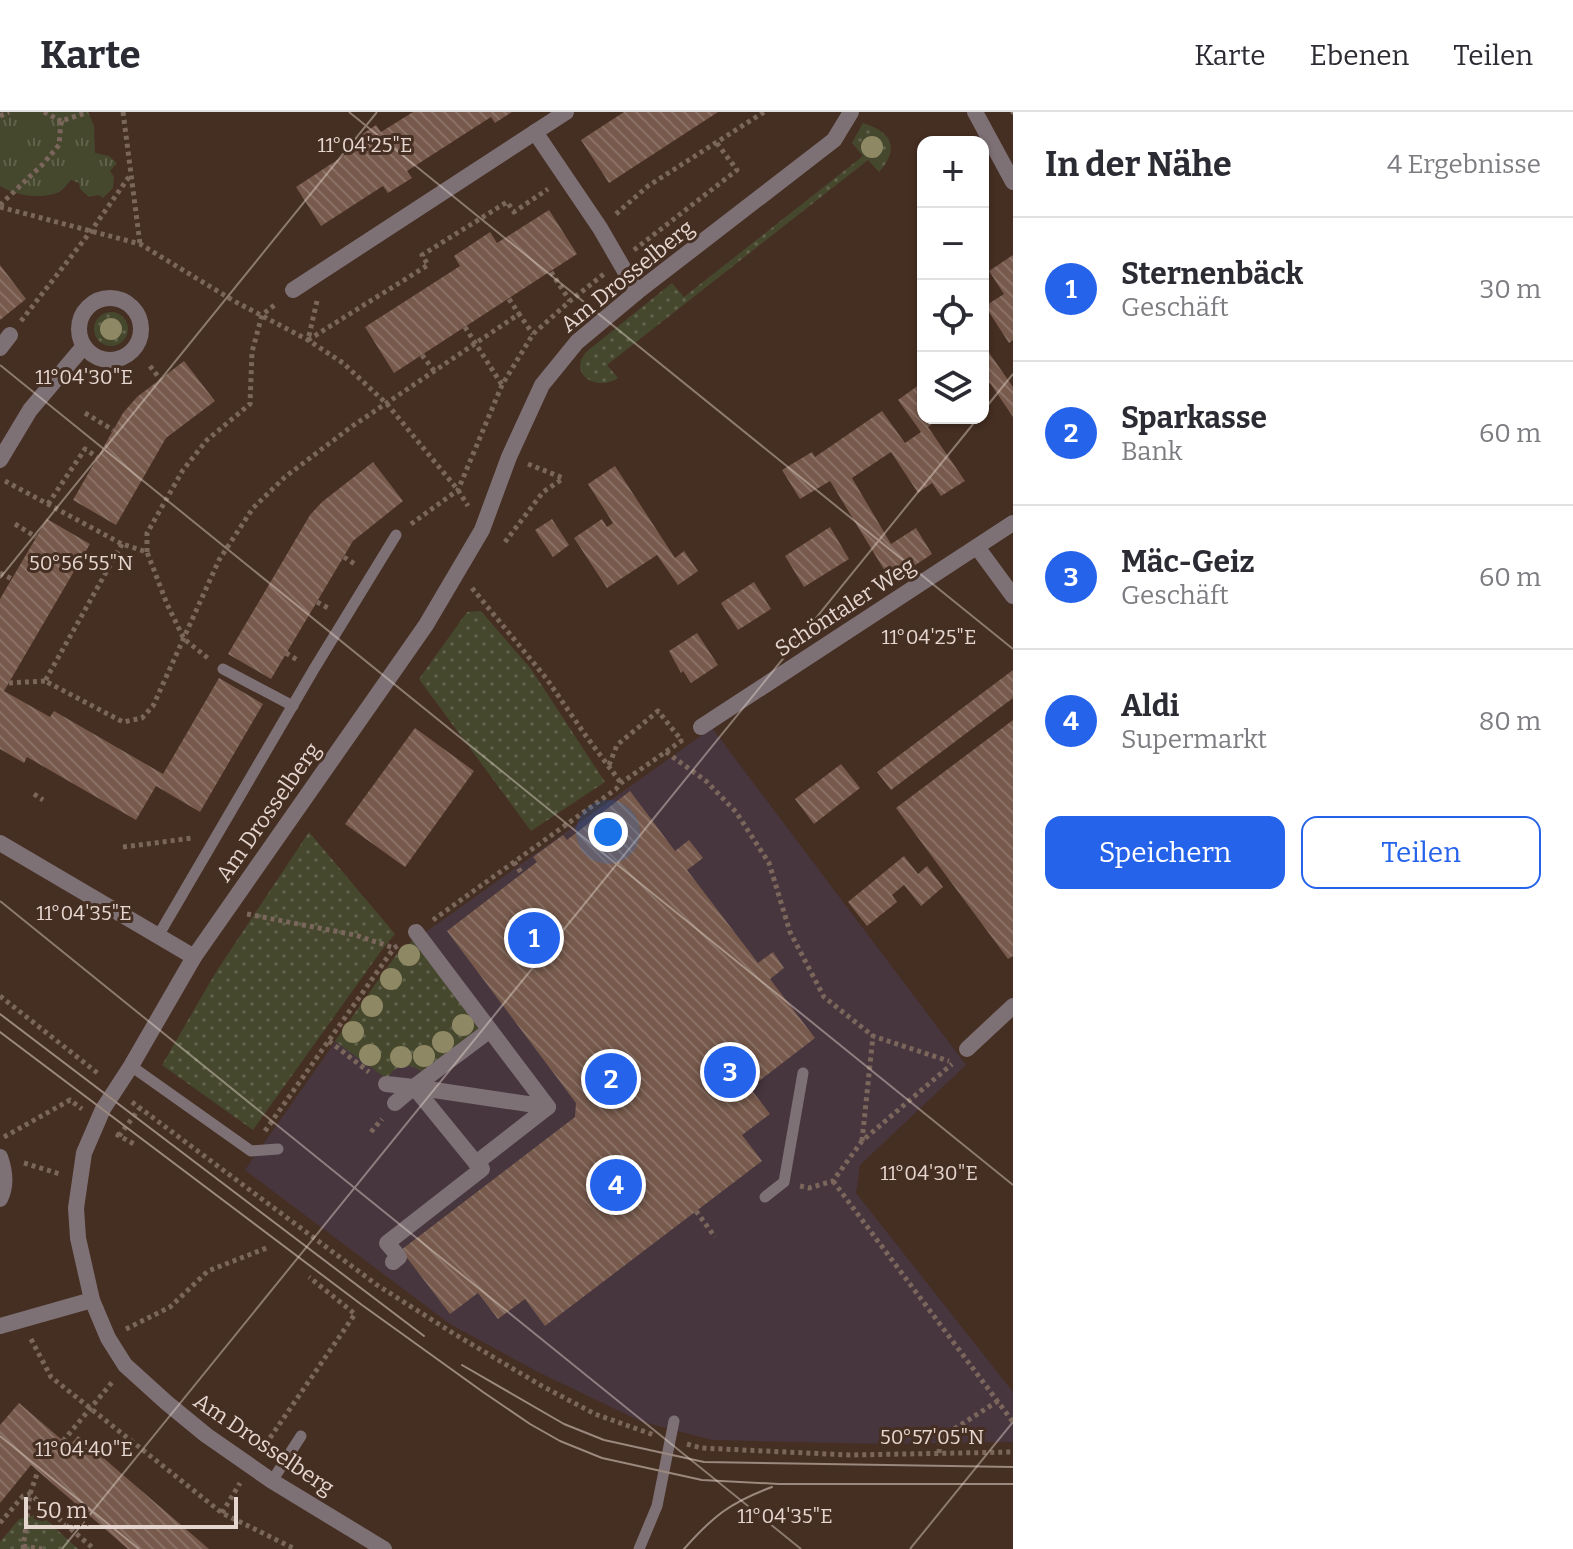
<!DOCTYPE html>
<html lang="de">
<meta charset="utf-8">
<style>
body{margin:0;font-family:Bitter,serif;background:#f2f2f3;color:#2b2b33}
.controls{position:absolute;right:24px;top:24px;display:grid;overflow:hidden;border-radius:16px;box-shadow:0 2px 6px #0004}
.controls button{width:72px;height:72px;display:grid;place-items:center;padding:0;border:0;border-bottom:2px solid #e1e1e2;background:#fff;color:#2b2b33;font:40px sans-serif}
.scale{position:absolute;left:24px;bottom:20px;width:214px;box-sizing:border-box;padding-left:8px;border:4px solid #e5d6cf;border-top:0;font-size:22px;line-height:28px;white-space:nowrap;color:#e5d6cf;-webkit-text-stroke:6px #452e22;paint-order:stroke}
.you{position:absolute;left:608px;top:720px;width:28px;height:28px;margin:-20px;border:6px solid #fff;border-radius:50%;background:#1a73e8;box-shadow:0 0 0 12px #1a73e833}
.badge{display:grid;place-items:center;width:52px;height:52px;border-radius:50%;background:#2563eb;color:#fff;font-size:26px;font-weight:700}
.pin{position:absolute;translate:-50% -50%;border:4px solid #fff;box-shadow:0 2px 8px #0006}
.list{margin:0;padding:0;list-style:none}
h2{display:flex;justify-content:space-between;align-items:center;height:104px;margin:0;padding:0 32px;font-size:34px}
h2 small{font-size:26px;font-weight:400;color:#7c7c81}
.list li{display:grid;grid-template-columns:52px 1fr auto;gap:24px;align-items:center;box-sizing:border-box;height:144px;padding:0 32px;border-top:2px solid #e1e1e2}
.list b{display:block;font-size:30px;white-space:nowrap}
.list p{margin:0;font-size:26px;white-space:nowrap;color:#7c7c81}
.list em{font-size:26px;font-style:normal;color:#7c7c81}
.actions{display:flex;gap:16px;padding:24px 32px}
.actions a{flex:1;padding:18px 0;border:2px solid #2563eb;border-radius:16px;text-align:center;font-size:28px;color:#2563eb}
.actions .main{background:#2563eb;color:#fff}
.icon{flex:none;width:44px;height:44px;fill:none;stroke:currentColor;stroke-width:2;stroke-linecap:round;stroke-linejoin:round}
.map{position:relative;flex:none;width:1013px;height:1437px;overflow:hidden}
header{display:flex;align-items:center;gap:48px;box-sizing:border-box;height:112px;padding:0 40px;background:#fff;border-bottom:2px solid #e1e1e2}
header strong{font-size:38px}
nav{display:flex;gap:44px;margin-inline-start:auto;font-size:28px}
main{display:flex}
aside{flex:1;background:#fff}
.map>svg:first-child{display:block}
.commercial{fill:#48363f}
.grass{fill:url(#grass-dots)}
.park{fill:url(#park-tufts)}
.building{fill:url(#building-back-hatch)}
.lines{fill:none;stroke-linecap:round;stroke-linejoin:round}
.path{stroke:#7b665c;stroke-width:5;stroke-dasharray:4 4;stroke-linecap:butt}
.lane{stroke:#7e7175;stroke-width:11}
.street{stroke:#7e7175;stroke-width:16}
.tram{stroke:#9b887e;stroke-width:2}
.tree{fill:#8f8864}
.ticks{fill:none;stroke:#e5d6cf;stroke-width:2;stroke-opacity:0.45}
.labels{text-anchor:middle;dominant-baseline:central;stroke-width:6;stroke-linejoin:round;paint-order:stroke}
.street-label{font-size:22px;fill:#e5d6cf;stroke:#452e22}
.ticks-label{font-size:20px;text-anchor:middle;fill:#e5d6cf;stroke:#452e22;stroke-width:6;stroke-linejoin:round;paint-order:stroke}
</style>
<header>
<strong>Karte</strong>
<nav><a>Karte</a><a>Ebenen</a><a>Teilen</a></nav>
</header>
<main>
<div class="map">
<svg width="1013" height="1437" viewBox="0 0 1013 1437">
<defs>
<pattern id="grass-dots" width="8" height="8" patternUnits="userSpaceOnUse" patternTransform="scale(2)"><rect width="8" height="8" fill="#46482e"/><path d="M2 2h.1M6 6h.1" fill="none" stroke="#61624b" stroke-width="1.8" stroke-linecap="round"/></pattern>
<pattern id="park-tufts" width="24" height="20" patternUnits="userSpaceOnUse" patternTransform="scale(2)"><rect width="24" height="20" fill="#46482e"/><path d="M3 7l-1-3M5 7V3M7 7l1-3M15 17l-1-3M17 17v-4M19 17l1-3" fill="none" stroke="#61624b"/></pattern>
<pattern id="building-back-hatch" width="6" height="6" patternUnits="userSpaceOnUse" patternTransform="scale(2)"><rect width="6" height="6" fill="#775a4c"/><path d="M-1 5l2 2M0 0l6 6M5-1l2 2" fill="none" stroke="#8a7165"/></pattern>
</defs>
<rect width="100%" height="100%" fill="#452e22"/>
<polygon class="commercial" points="712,616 966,953 860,1053 856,1081 1013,1280 1013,1330 884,1332 712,1328 640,1309 536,1259 450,1212 245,1058 399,839"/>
<g class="grass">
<path d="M863 11C892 20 900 36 879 60L868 48 607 253 618 266C598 280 567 263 586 240L672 171 684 185 863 44 852 31Z"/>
<circle cx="111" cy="217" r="17"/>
<polygon points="481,499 531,557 605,670 531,719 419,567 467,500"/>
<polygon points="309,720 395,822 381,839 253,1018 162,953 216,860"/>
<path d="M414 828 482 918 424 962C411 949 396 951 387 967L335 929 399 839Z"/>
<polygon points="40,1402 78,1437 0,1437 0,1430 19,1407"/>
</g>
<path class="park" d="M0 0H88L94 14 95 41 109 44 117 51 110 59 114 65 113 76 103 86 99 83 89 85 80 77 79 71 71 68C67 72 63 79 57 81 39 87 16 84 0 74Z"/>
<g class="building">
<polygon points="413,0 512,0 495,11 491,5 407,59 412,66 388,81 383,74 321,114 296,75 360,33 355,27 376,13 381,20"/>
<polygon points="624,0 718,0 609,71 581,28"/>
<polygon points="549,98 577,142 394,261 365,215 460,154 454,144 490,120 497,131"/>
<polygon points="1013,143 1013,228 1009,231 985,194 1004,182 989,159"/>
<polygon points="0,153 26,187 0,208"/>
<polygon points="983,232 1013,275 1013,305 990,271 983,276"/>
<polygon points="184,249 215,289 166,326 116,413 73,388 123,301 137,285"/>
<polygon points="923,270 923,306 941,306 928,315 965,369 941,384 932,371 918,381 891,340 852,366 891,432 916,416 932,442 891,469 830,369 800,387 782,358 812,340 815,345 882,299 905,331 921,320 898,288"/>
<polygon points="373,350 403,389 353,429 271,567 228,542 310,403 322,390"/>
<polygon points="615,354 675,446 684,439 698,459 678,473 657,443 607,476 574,426 602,407 607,415 613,411 588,372"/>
<polygon points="47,407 90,432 4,579 50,605 54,599 163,662 219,566 263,592 200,700 156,674 136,708 27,645 24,651 0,637 0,487"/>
<polygon points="552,407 569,433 553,445 535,418"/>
<polygon points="830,415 849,447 804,475 785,444"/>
<polygon points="754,470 771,497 738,518 721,491"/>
<polygon points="697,521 718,553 691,571 683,559 681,561 669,539"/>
<polygon points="1013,558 1013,586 891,678 877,660"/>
<polygon points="1013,608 1013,844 1008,847 896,696"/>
<polygon points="415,616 474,659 405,755 345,712"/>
<polygon points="841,652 860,676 814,712 795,687"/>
<polygon points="630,679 675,739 689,728 703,746 687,758 758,851 773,840 784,856 770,867 815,926 750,976 770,1002 742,1023 762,1049 545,1214 525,1187 498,1207 478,1181 450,1202 401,1138 575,1005 576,991 447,819 537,750 533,745 563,723 567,728"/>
<polygon points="904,744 918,762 927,754 943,775 921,794 904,773 892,783 897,790 867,814 848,790"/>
<polygon points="19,1291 69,1334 78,1324 209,1437 128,1437 31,1353 0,1391 0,1313"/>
</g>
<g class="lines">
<g class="path">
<polyline points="44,0 61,9"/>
<polyline points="123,0 140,132"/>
<polyline points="0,4 9,0"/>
<polyline points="0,93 43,52 59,33 61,9 88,0"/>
<polyline points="0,95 140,132 234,189 308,228 343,251 387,292 458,378 468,394"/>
<polyline points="616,102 648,74 764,0"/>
<polyline points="634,138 737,58 716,30"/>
<polyline points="551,160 570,189"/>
<polyline points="509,187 519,202"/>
<polyline points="317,189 308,228 428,153 422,143 507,90 514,100 548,77"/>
<polyline points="21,209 91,119 131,62"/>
<polyline points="465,215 502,273"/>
<polyline points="422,243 435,260"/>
<polyline points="150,254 160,267"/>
<polyline points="85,301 113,318"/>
<polyline points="528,352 563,366"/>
<polyline points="5,369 122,432 147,440 167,492 184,527 209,547"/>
<polyline points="48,392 85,337 97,345"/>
<polyline points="15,412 36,425"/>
<polyline points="411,412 458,378 502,273 533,222 570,189 604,162"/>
<polyline points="505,430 543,380 564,366"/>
<polyline points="122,432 45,569 123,610 142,606 153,594 219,448 253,396 285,365 351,315 519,202 533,222"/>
<polyline points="147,440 147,421 183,358 207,328 250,292 252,240 262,203 277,191"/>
<polyline points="344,445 356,453"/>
<polyline points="0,461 12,467"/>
<polyline points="472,476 546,566 586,624 621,671"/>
<polyline points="317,490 330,497"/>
<polyline points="286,541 299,549"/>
<polyline points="9,571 45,569"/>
<polyline points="666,640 706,669 736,700 769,751 790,820 824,885 873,924"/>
<polyline points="609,653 617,633 658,599 682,629"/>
<polyline points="34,682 43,688"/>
<polyline points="123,735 193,726"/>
<polyline points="514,750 522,762"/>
<polyline points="247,802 355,823 394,836"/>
<polyline points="433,808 616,677 621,671 684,627"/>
<polyline points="0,884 100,963"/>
<polyline points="329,929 369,960"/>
<polyline points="132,990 377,1173 456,1223 542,1274 595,1302 654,1323"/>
<polyline points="265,1019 394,836 399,833"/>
<polyline points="371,1020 382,1007"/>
<polyline points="116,1022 134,1032"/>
<polyline points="119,1024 139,997"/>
<polyline points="4,1025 70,988 82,997"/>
<polyline points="862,1029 873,924 949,949"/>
<polyline points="24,1051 60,1062"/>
<polyline points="833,1069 1013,1310"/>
<polyline points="800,1074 809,1076 833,1069 862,1029 952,952"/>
<polyline points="696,1099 715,1125"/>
<polyline points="126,1217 170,1195 208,1159 269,1135"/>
<polyline points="31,1227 51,1265 222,1401 295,1437"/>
<polyline points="63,1329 114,1268"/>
<polyline points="687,1332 701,1336 850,1343 1013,1340"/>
<polyline points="261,1339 355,1202 309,1165"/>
<polyline points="939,1341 940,1326 998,1289"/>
<polyline points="222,1401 240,1371"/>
<polyline points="0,1411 23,1384 30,1382 94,1437"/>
<polyline points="23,1434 42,1437"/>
<polyline points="23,1437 30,1382 38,1359"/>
</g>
<g class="lane">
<polyline points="223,557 293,594"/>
<polyline points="158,824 314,557 396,423"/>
<polyline points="131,954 251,1039 278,1037"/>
<polyline points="765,1085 784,1070 803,961"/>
<polyline points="272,1369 301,1324"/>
<polyline points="639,1437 657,1394 674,1309"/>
</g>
<g class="street">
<polyline points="975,0 1013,70"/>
<polyline points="535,20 600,116 637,180"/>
<polyline points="293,178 566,0"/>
<circle cx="110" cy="217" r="31"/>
<polyline points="0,236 10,223"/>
<polyline points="0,348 30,298 84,234"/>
<polyline points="977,435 1013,484"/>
<polyline points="701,615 1013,411"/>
<polyline points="0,731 194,845"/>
<polyline points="967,937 1013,894"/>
<polyline points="386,972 414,975 490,918"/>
<polyline points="414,975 476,1051"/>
<polyline points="395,991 414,975 548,995"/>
<path d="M0 1045C5 1059 7 1073 0 1087"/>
<polyline points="393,1150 399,1145 387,1131 482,1057 476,1051 548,995 416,820"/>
<polyline points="0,1214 92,1188"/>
<polyline points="384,1437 272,1369 206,1323 167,1291 125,1253 108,1226 92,1188 78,1126 76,1096 84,1041 103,997 131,954 194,845 426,513 482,418 509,345 542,273 577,230 637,180 834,28 851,0"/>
</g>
<g class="tram">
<polyline points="0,902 424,1224"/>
<polyline points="0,920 362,1193 483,1280 530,1312 560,1329 602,1346 702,1368 779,1372 1013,1372"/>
<polyline points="462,1253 564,1312 604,1328 704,1350 1013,1355"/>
<path d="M684 1437C713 1404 731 1390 772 1375"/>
</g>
</g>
<g class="tree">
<circle cx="872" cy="35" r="11"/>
<circle cx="111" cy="217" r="11"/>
<circle cx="409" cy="843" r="11"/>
<circle cx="391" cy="867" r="11"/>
<circle cx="372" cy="894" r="11"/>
<circle cx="463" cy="913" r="11"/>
<circle cx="353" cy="920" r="11"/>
<circle cx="443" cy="930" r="11"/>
<circle cx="370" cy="943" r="11"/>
<circle cx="424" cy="944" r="11"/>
<circle cx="401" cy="945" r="11"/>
</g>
<path class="ticks" d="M349 0 1013 537M1011 0 1013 2M0 253 1013 1073M983 299 1013 262M0 466 377 0M0 789 801 1437M0 1324 139 1437M62 1437 978 306M910 1437 1013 1310"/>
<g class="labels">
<g class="street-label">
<text transform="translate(627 164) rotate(-39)">Am Drosselberg</text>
<text transform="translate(845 495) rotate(-33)">Schöntaler Weg</text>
<text transform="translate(268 700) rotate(-55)">Am Drosselberg</text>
<text transform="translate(264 1332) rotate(34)">Am Drosselberg</text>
</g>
</g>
<g class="ticks-label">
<text x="365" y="40">11°04'25"E</text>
<text x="84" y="272">11°04'30"E</text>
<text x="81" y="458">50°56'55"N</text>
<text x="929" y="532">11°04'25"E</text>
<text x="84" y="808">11°04'35"E</text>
<text x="929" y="1068">11°04'30"E</text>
<text x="932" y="1332">50°57'05"N</text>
<text x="84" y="1344">11°04'40"E</text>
<text x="785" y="1411">11°04'35"E</text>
</g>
</svg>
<div class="controls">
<button>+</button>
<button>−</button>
<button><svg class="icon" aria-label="locate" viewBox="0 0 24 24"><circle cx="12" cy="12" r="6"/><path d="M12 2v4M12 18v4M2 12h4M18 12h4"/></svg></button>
<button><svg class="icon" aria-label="layers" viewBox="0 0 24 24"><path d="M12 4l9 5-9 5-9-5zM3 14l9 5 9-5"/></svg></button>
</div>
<div class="scale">50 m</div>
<div class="you"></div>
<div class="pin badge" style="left:534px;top:826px">1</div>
<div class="pin badge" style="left:611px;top:967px">2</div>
<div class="pin badge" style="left:730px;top:960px">3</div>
<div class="pin badge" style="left:616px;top:1073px">4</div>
</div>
<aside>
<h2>In der Nähe<small>4 Ergebnisse</small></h2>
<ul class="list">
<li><span class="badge">1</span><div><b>Sternenbäck</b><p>Geschäft</p></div><em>30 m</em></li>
<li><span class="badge">2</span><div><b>Sparkasse</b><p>Bank</p></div><em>60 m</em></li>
<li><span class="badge">3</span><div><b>Mäc-Geiz</b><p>Geschäft</p></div><em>60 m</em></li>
<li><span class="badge">4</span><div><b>Aldi</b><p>Supermarkt</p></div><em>80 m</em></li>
</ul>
<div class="actions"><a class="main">Speichern</a><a>Teilen</a></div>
</aside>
</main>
